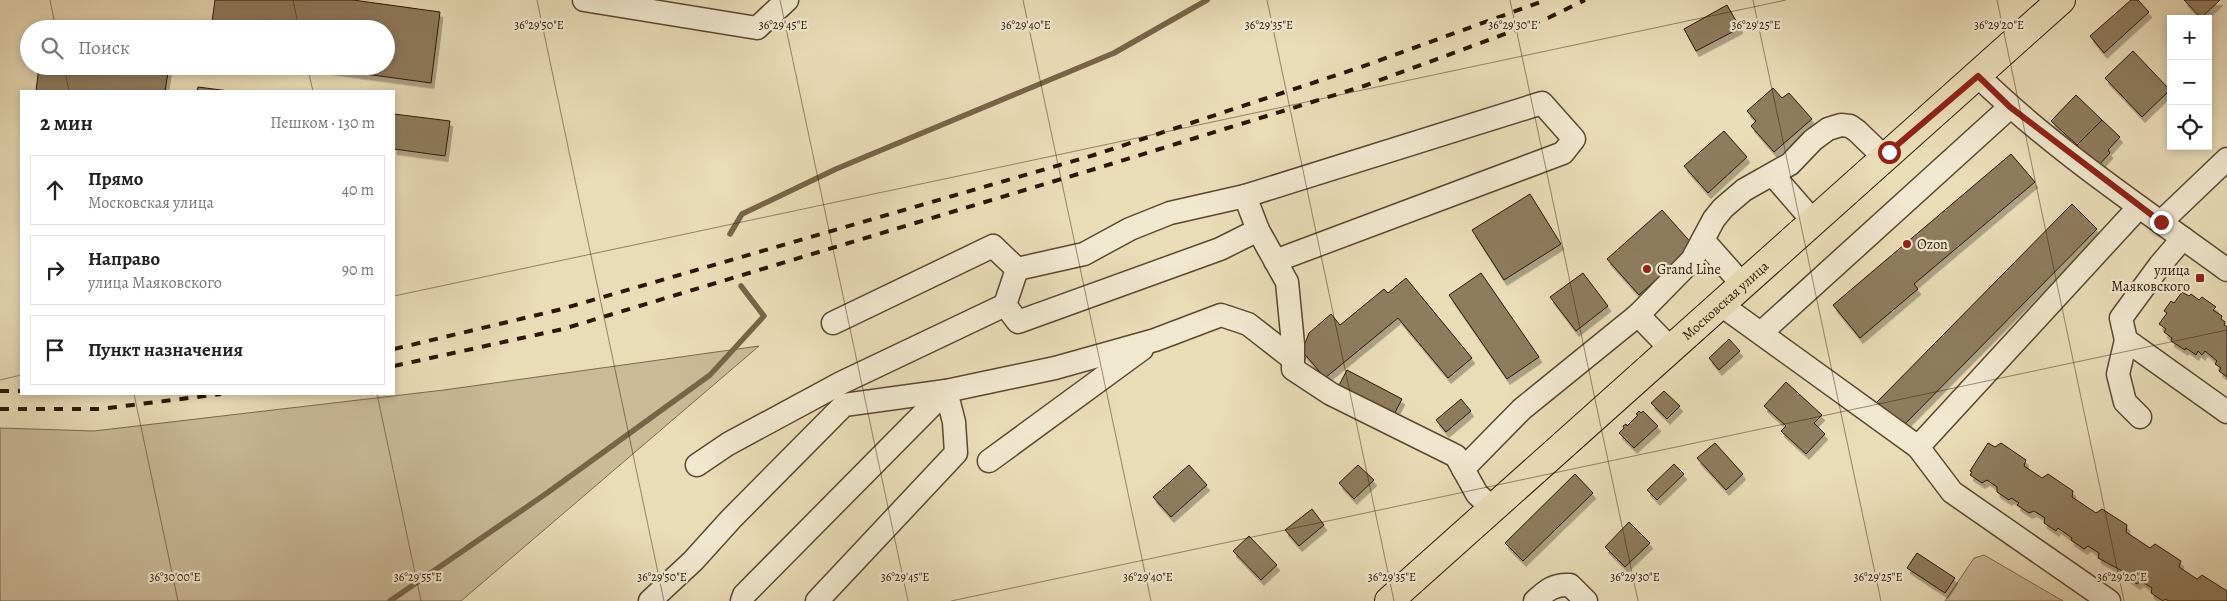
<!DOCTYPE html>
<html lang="ru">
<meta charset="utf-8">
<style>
body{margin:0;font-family:Alegreya,serif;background:#f2f2f2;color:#222}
.controls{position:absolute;right:15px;top:15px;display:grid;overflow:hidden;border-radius:0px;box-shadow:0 2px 8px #0003}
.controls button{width:45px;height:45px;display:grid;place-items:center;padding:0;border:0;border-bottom:1px solid #e0e0e0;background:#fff;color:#222;font:25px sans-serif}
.stop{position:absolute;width:15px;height:15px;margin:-11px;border:4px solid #8f2418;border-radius:50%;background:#fff}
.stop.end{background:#8f2418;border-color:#fff;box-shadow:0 1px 5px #0008}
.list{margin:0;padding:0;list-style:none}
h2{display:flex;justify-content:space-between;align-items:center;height:65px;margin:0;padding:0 20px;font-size:21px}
h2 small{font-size:16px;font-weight:400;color:#767676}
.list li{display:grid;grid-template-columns:32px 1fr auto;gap:15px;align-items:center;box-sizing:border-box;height:70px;margin:0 10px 10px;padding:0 10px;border:1px solid #e0e0e0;border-radius:0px}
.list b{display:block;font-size:19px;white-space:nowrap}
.list p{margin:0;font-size:16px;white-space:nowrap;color:#767676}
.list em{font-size:16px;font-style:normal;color:#767676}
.icon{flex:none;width:28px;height:28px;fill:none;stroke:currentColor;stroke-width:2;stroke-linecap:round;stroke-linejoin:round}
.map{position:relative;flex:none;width:2227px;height:601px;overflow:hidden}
.search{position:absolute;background:#fff;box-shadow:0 2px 8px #0003;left:20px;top:20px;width:375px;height:55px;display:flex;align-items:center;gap:12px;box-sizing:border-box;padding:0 18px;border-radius:28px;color:#767676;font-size:19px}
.panel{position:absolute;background:#fff;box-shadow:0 2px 8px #0003;left:20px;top:90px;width:375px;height:305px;border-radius:0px}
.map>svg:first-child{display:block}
.green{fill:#caba98;stroke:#7c684c}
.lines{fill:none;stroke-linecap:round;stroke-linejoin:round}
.stream{stroke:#786449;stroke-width:5.5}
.building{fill:#8f7c5f;stroke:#2d1500;filter:url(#shadow)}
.minor-casing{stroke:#5c472e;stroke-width:25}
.major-casing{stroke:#2d1500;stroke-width:30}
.minor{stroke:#f1e8d0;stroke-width:22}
.major{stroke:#eadcb7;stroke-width:28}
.rail{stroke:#2d1500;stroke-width:4;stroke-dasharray:9 9;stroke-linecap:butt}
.route{stroke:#8f2418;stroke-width:6}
.ticks{fill:none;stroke:#2d1500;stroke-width:1;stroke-opacity:0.45}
.poi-dot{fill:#8f2418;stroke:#f1e8d0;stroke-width:2}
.labels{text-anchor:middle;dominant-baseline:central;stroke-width:4.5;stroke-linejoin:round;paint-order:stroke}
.poi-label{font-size:14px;fill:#2d1500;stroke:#f1e8d0;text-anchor:start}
.street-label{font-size:14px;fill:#2d1500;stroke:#f1e8d0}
.ticks-label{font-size:12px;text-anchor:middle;fill:#2d1500;stroke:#f1e8d0;stroke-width:4.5;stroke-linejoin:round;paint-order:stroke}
</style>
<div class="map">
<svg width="2227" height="601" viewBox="0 0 2227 601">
<defs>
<filter id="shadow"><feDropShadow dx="3" dy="5.5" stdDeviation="0" flood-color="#0004"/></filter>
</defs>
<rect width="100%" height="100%" fill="#eadcb7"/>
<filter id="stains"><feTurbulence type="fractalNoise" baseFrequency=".004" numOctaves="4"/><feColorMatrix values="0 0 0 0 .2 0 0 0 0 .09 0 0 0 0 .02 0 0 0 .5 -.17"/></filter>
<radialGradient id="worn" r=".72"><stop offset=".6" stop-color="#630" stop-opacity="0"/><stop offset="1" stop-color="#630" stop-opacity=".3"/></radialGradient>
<g class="green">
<polygon points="759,346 461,601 0,601 0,428 94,431 444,390"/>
<polygon points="1984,555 2063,601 1945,601 1974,558"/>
</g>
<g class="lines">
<g class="stream">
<polyline points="730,234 742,214 836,169 1114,53 1207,0"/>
<polyline points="390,601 547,493 710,375 764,316 741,286"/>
</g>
</g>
<g class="building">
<polygon points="215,0 353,0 440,12 431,83 307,66 386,66 386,29 211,29"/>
<polygon points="2131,0 2138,0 2149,12 2104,53 2090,36"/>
<polygon points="2184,0 2220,0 2201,18"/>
<polygon points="1727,5 1740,28 1696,51 1684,29"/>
<polygon points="2133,51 2170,90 2142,117 2105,78"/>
<polygon points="39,66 169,66 165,91 36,91"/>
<polygon points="198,87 229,91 197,91"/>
<polygon points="1773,88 1782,98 1789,93 1812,119 1774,152 1751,126 1756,121 1747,111"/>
<polygon points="2076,95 2102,120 2077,145 2051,121"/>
<polygon points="394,114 450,121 445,156 394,149"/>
<polygon points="2102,120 2120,137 2108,150 2110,153 2098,166 2077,145"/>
<polygon points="1724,131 1747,157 1708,193 1684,166"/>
<polygon points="2011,154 2035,182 1914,284 1918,289 1860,338 1833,305"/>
<polygon points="1530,194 1561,244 1504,280 1472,230"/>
<polygon points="2072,204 2097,229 1901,428 1876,403"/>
<polygon points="1662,210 1694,246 1639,295 1607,259"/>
<polygon points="1481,273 1539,357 1507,379 1449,295"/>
<polygon points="1583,273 1608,306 1576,331 1550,297"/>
<polygon points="1406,278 1472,358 1448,378 1398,318 1325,378 1302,351 1309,333 1331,314 1340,325 1384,289 1388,293"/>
<polygon points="2182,292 2189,296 2191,294 2199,300 2202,297 2216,307 2213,310 2222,316 2221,319 2225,322 2224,325 2227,327 2227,377 2219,371 2221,368 2215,364 2217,361 2205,351 2202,355 2198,351 2196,355 2186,348 2185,350 2171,341 2172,338 2164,332 2166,329 2159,324 2167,313 2164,311 2171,301 2174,303"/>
<polygon points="1729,339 1740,351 1719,370 1709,358"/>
<polygon points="1347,370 1402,399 1392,418 1337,389"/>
<polygon points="1786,382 1822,415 1814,423 1825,434 1806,454 1781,431 1786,426 1764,406"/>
<polygon points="1664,391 1680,406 1667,419 1651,403"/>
<polygon points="1461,399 1471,411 1446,432 1436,420"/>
<polygon points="1639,411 1641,413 1643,411 1658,426 1634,448 1619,433 1624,428 1623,426 1626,424 1627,426 1638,415 1636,414"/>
<polygon points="1715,443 1743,474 1726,490 1697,458"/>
<polygon points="1988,443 1995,447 2001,443 2026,460 2024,466 2042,478 2048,474 2073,491 2072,497 2096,513 2102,509 2127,525 2126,532 2150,548 2155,544 2181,561 2179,567 2197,579 2202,575 2227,591 2227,601 2169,601 2165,599 2163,601 2151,593 2152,588 2141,581 2137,584 2124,575 2126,573 2098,558 2099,553 2088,546 2084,549 2071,540 2072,538 2058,528 2056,531 2044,523 2045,518 2034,511 2029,513 2017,505 2019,503 2011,498 2009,500 1997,492 1997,487 1987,480 1982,483 1970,475 1972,472 1970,471"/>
<polygon points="1674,464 1684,474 1657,500 1647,490"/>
<polygon points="1189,465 1207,485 1171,517 1153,497"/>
<polygon points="1358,465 1374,480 1354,499 1339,483"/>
<polygon points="1575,474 1593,493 1523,561 1505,543"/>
<polygon points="1312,509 1324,525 1299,546 1285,530"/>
<polygon points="1629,522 1650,543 1625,567 1605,547"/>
<polygon points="1249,536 1277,565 1261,580 1233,551"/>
<polygon points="1917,553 1955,578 1945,593 1907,568"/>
</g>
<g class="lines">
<defs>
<g id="minor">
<polyline points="584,0 757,28 787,0"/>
<path d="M1978 76C2053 149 2142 208 2227 270"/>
<polyline points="1773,175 1813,221"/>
<polyline points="1245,196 1170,213 1130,229 1084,254 1017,269 1005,305 1018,322 1220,249 1258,230"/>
<polyline points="2161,222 2227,159"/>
<polyline points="2183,238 2160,265 2121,318 2126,340 2227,412"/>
<polyline points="1703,240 1742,284"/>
<polyline points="1275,261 1563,153 1574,139 1542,103 1245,196 1258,230 1287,282 1293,344 1293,369 1331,394 1456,456 1477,494 1492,508"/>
<polyline points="1720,304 1918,447"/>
<polyline points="1638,315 1670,348"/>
<polyline points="833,323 993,246 1017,269"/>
<polyline points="1762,332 2010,107"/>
<polyline points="2126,340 2118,374 2125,402 2140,417"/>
<polyline points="989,461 1142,349"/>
<polyline points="697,465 728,444 841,383 1005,305"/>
<polyline points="1463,469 1522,409 1638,315 1692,260 1714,219 1723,208 1744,190 1790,164 1813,140 1828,129 1841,125 1850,126 1857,131 1884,157"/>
<polyline points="650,601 693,561 731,519 844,405 946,391 1055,368 1155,340 1221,315 1248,324 1293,359"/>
<polyline points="742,601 744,595 946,391 954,422 956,453 817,601"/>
<path d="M1535 601C1547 590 1554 584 1570 585L1586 601"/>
<polyline points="2109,601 1952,492 1918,447 2139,207"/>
</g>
<g id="major">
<path id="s1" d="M1389 601 2061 0"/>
</g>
</defs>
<use href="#minor" class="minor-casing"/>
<use href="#major" class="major-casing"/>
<use href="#minor" class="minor"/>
<use href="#major" class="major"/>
<g class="rail">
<polyline points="394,349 558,310 1094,155 1361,67 1546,0"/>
<polyline points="394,366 563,329 1098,168 1364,86 1548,18 1585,0"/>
<polyline points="0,391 21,391"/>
<polyline points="0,409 100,409 221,394"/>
</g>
</g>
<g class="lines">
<polyline class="route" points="1889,152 1978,76 2010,107 2161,222"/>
</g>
<path class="ticks" d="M50 0 56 29M293 0 299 29M537 0 664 601M780 0 908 601M1023 0 1151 601M1267 0 1394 601M1510 0 1638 601M1753 0 1881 601M1997 0 2124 601M64 66 69 91M307 66 313 91M394 296 1786 0M0 380 21 375M134 394 178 601M377 394 421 601M951 601 2227 330"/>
<g class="poi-dot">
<circle cx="1907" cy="244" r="5"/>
<circle cx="1647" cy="269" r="5"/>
<rect x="2195" y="273" width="10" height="10" rx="2.5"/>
</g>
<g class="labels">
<g class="poi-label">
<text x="1917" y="244">Ozon</text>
<text x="1657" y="269">Grand Line</text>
<text x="2190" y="270" text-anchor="end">улица<tspan x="2190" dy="16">Маяковского</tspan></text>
</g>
<g class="street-label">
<text stroke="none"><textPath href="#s1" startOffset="451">Московская улица</textPath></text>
</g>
</g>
<g class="ticks-label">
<text x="539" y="29">36°29'50"E</text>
<text x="783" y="29">36°29'45"E</text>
<text x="1026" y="29">36°29'40"E</text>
<text x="1269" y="29">36°29'35"E</text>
<text x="1513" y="29">36°29'30"E</text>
<text x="1756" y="29">36°29'25"E</text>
<text x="1999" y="29">36°29'20"E</text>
<text x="662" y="581">36°29'50"E</text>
<text x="905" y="581">36°29'45"E</text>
<text x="1148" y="581">36°29'40"E</text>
<text x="1392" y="581">36°29'35"E</text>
<text x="1878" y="581">36°29'25"E</text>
<text x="2122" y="581">36°29'20"E</text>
<text x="175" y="581">36°30'00"E</text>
<text x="418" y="581">36°29'55"E</text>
<text x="1635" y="581">36°29'30"E</text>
</g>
<rect width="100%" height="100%" filter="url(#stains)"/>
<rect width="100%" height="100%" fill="url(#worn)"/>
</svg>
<div class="controls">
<button>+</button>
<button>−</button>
<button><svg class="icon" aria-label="locate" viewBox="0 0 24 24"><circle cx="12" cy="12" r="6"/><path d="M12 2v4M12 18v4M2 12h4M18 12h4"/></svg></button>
</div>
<div class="stop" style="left:1889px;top:152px"></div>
<div class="stop end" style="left:2161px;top:222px"></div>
<div class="search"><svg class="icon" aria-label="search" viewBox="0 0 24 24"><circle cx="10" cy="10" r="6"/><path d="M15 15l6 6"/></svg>Поиск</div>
<section class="panel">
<h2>2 мин<small>Пешком · 130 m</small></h2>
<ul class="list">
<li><svg class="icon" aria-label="ahead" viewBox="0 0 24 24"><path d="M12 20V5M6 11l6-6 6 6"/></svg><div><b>Прямо</b><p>Московская улица</p></div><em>40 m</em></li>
<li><svg class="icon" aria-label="right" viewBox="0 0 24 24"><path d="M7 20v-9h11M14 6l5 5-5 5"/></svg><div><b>Направо</b><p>улица Маяковского</p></div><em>90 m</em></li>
<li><svg class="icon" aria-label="arrive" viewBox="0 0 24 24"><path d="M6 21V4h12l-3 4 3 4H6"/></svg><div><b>Пункт назначения</b></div></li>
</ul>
</section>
</div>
